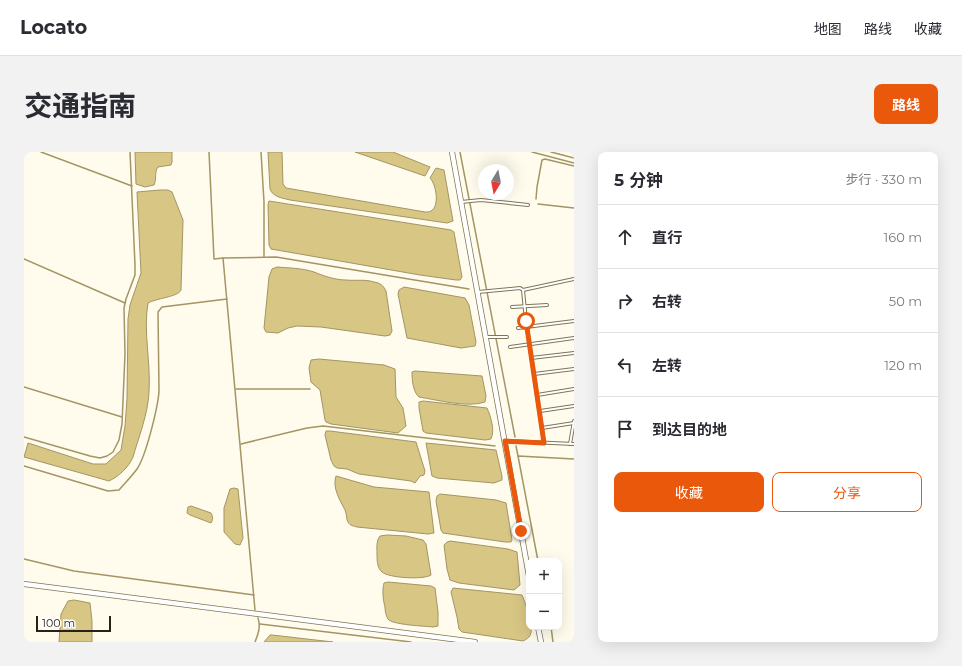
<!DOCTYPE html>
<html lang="zh">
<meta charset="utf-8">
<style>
body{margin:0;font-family:Montserrat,"Noto Sans SC",sans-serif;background:#f2f2f3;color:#2b2b33}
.controls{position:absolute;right:12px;bottom:12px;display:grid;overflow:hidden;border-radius:8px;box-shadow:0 4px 16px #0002}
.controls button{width:36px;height:36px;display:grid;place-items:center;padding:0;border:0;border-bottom:1px solid #e1e1e2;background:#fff;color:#2b2b33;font:20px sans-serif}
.compass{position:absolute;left:454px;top:12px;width:36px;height:36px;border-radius:50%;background:#fff;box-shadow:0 4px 16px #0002;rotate:190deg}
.scale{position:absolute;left:12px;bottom:10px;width:75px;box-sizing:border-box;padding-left:4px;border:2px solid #262316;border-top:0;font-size:11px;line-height:14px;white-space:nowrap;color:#262316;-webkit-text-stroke:3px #fff;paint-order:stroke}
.stop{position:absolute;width:12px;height:12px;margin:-9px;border:3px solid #ea580c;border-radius:50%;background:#fff}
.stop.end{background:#ea580c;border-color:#fff;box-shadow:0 1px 4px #0008}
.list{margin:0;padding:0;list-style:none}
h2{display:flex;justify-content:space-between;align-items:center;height:52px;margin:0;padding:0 16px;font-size:17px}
h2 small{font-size:13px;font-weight:400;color:#7c7c81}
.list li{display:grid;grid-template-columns:26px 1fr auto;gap:12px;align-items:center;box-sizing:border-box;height:64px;padding:0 16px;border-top:1px solid #e1e1e2}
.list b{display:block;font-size:15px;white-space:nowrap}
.list em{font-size:13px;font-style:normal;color:#7c7c81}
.actions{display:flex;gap:8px;padding:12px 16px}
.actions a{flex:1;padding:9px 0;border:1px solid #ea580c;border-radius:8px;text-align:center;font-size:14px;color:#ea580c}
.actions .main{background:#ea580c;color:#fff}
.icon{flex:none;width:22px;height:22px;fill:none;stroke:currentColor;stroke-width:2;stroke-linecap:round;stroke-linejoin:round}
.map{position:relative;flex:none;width:550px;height:490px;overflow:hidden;border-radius:8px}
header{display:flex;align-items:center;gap:24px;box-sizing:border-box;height:56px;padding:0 20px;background:#fff;border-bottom:1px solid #e1e1e2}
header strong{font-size:19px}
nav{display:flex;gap:22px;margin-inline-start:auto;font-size:14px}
.intro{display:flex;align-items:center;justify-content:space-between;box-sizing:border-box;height:96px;padding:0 24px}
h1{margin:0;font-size:28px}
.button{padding:10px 18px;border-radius:8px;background:#ea580c;color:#fff;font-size:14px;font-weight:700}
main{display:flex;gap:24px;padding:0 24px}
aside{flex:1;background:#fff;border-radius:8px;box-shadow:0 4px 16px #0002}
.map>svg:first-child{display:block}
.water{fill:#d8c685;stroke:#a39564}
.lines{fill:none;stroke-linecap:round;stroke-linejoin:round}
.stream{stroke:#a39564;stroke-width:1.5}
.lane-casing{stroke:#7e7556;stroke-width:4}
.street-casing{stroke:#7e7556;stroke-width:6}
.lane{stroke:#fff;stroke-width:2}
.street{stroke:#fff;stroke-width:4.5}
.route{stroke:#ea580c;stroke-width:5}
</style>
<header>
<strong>Locato</strong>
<nav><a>地图</a><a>路线</a><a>收藏</a></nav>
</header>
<div class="intro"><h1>交通指南</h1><a class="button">路线</a></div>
<main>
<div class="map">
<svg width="550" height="490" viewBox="0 0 550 490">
<rect width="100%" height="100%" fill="#fffbed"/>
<g class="water">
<path d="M111 0H148V10L147 13 134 15C130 20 133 27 130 33L121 35 112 32Z"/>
<path d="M244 0H258L259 32 262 36 401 60C403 60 405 60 407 59 416 54 412 32 406 26L412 16 420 18 429 69 423 71 266 48C258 46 249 45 246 37Z"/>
<polygon points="331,0 369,0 406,15 401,24"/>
<path d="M136 38H144L148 40 159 68 157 138C154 145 133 146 124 151 119 180 127 210 125 240 124 262 115 284 109 305 105 315 94 325 85 329L0 305 4 291 69 312H82L97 298 101 274 103 247 104 167 106 153 117 121 113 40Z"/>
<polygon points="245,49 427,78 430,80 438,125 436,128 432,128 396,123 247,97 245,93 244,52"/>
<path d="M253 115C264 116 278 116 290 120 300 124 311 128 322 128 332 129 341 127 350 130 356 131 359 133 362 139L368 179 366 183 361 184 297 175 273 174 264 176 254 181 242 180 240 176 245 125 248 117Z"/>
<polygon points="380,135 441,146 445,153 452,190 451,194 437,196 383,186 374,142 375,138"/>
<polygon points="295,207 360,213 371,217 372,245 379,256 382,274 374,281 307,272 302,270 301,268 296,238 287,230 285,216 287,208"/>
<path d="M391 219 458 224 462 244 461 250C443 256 414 248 395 245 389 240 388 228 388 220Z"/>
<path d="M399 249 463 256C467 265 471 278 467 287L461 288 402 281 399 279 395 256V250Z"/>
<polygon points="302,279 306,279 392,290 401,319 400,323 396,324 391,331 387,329 335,322 323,317 313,316 310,314 307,308 301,283"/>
<polygon points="402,291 472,298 478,324 478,328 470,331 413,326 408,324"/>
<path d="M312 324 350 335 405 340 410 381 404 382 333 375C330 374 326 374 324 370 322 367 323 362 321 358 316 348 308 336 312 324Z"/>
<polygon points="210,336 214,337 219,386 216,393 211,392 200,380 200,356 206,337"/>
<polygon points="416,342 472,348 482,351 488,388 487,390 481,390 419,381 417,378 412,349 413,344"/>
<path d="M167 354 187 361C189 364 189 368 187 371L166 363 163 361 164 355Z"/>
<path d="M363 383 382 384 399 388 402 392 407 423C399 428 365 426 358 420 353 416 353 408 353 402 353 396 352 389 356 384Z"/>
<polygon points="426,389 484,397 493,400 496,433 490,438 435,431 426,428 423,417 420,393 423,390"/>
<path d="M364 430 407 434 411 436 414 460V474L409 475C401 474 368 473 364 467 362 464 361 459 361 455 359 448 358 438 360 431Z"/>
<path d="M429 436 498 443C503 454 505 464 505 475H507C508 482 506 486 499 489L438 480 435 477 433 465 427 440Z"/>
<polygon points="50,448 66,451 68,469 68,490 35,490 37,462 44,449"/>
<polygon points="246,483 248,483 309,490 240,490"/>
</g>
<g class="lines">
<g class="stream">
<polyline points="17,0 108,34"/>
<polyline points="185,0 190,107 199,106"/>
<polyline points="237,0 240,50 240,105"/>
<polyline points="436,0 491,285"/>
<polyline points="508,0 550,11"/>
<polyline points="527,0 550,6"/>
<polyline points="512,47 513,35 518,8 521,7 550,14"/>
<polyline points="514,52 550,56"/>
<polyline points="0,107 101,151"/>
<polyline points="0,235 98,265"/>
<polyline points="212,237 286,237"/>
<polyline points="0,285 66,304 76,306 83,304 89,300 95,288 98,272 101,202 100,156 102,147 111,123 111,113 106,0"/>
<polyline points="217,292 283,276 299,274 471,294"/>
<polyline points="492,294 494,304"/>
<path d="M0 314 84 339 95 338C101 331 108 324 113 317 122 304 134 255 135 239L134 160 138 155 203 147"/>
<polyline points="0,407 50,419 230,443"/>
<polyline points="514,409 494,304 550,307"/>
<polyline points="231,458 199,106 252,105 445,137"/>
<polyline points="236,472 387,490"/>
<polyline points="527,475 529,490"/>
<path d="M231 490C234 482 237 475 234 466"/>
</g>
<defs>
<g id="lane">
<polyline points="437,50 457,48 504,53"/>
<polyline points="499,138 550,127"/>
<polyline points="454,140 496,136 499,138 502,169 520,291"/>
<polyline points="488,155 523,153"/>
<polyline points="494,176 550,169"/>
<polyline points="462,185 483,185"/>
<polyline points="486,195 550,186"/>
<polyline points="507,206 550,201"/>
<polyline points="510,222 550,217"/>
<polyline points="513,243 550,237"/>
<polyline points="516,259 550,254"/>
<polyline points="518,276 550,271"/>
<polyline points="482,289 550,292"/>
<polyline points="546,292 550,269"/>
</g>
<g id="street">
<polyline points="428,0 505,424"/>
<polyline points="0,432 451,490"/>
<polyline points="514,475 517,490"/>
</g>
</defs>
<use href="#lane" class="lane-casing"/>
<use href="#street" class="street-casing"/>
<use href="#lane" class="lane"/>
<use href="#street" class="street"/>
</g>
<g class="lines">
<polyline class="route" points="497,379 481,289 520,291 502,169"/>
</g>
</svg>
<div class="controls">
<button>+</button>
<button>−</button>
</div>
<svg class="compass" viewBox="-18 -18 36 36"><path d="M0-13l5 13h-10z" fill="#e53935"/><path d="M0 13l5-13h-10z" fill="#7c7c81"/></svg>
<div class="scale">100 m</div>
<div class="stop" style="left:502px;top:169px"></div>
<div class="stop end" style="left:497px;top:379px"></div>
</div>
<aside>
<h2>5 分钟<small>步行 · 330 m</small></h2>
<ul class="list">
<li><svg class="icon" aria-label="ahead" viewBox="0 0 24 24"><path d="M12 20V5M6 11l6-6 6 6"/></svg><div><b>直行</b></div><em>160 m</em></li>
<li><svg class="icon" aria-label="right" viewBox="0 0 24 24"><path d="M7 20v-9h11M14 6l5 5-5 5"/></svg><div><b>右转</b></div><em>50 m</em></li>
<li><svg class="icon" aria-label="left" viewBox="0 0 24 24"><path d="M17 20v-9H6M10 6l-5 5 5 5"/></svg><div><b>左转</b></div><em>120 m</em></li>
<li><svg class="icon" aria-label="arrive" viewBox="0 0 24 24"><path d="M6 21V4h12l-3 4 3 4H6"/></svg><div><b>到达目的地</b></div></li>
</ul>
<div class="actions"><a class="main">收藏</a><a>分享</a></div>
</aside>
</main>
